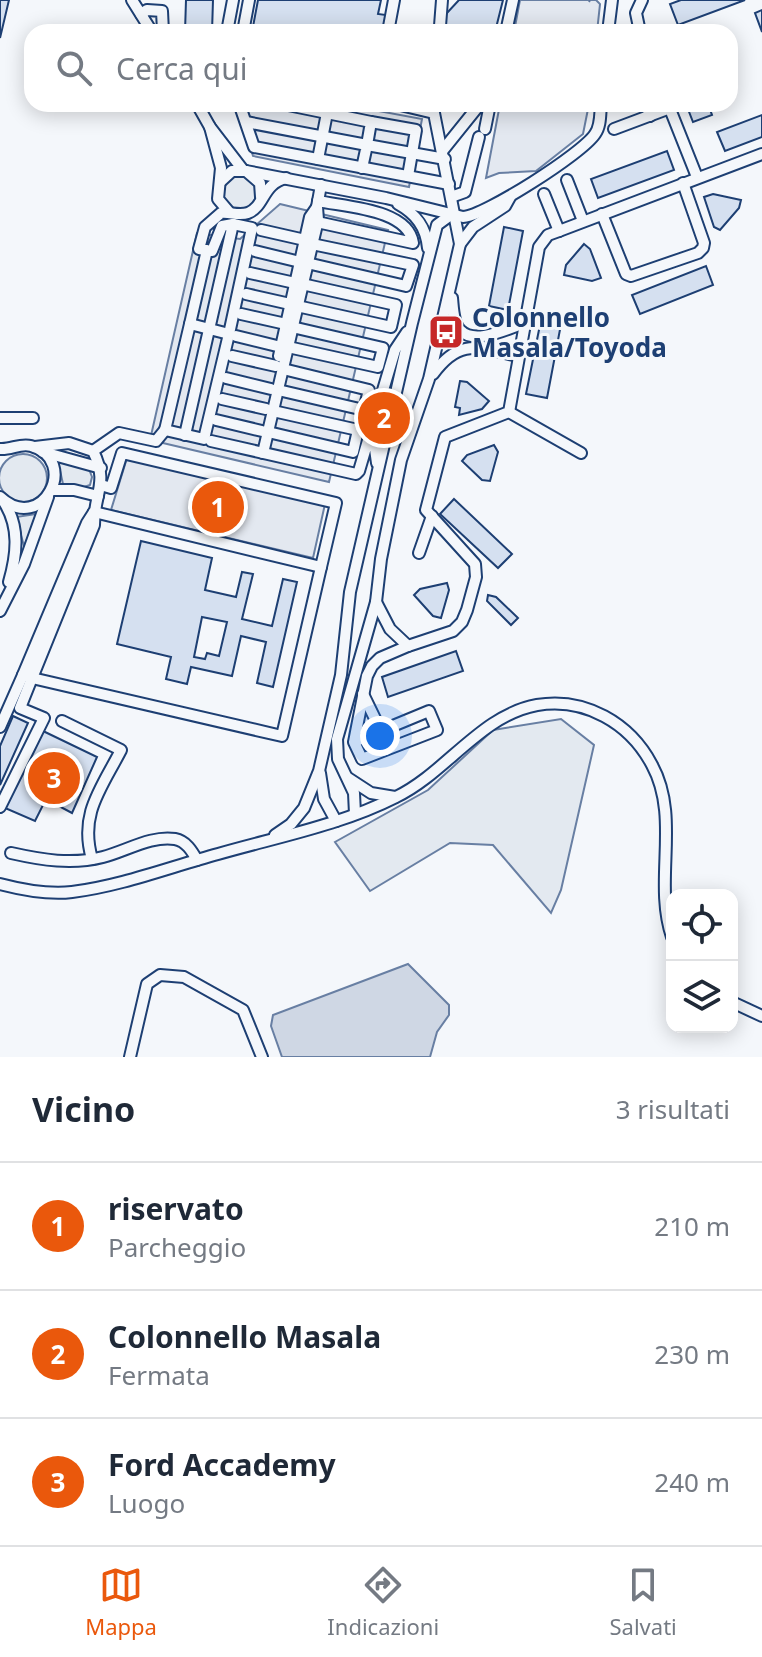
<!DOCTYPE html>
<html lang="it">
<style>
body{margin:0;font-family:"Noto Sans",sans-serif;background:#f2f2f3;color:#1f2937}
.controls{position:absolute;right:24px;bottom:24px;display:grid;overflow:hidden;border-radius:16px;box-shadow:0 4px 20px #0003}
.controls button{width:72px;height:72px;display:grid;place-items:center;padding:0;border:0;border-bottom:2px solid #e0e1e3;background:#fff;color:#1f2937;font:40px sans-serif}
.you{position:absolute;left:380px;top:736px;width:28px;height:28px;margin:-20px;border:6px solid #fff;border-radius:50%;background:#1a73e8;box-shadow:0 0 0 12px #1a73e833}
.badge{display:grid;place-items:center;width:52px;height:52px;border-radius:50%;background:#ea580c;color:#fff;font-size:26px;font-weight:700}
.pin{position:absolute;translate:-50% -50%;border:4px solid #fff;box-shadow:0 2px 8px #0006}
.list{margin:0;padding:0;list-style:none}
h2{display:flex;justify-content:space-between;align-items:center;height:104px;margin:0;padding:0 32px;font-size:34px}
h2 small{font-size:26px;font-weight:400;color:#747a83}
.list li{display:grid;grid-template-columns:52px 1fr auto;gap:24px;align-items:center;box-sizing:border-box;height:128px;padding:0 32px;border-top:2px solid #e0e1e3}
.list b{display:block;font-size:30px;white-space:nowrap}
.list p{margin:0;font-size:26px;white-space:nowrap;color:#747a83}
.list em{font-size:26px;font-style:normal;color:#747a83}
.icon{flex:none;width:44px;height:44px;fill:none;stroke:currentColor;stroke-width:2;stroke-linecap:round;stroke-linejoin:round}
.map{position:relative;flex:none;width:762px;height:1057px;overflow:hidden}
.search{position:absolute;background:#fff;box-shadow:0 4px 20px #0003;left:24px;right:24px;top:24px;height:88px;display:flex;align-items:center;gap:20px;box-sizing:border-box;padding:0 28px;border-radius:24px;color:#747a83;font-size:30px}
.sheet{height:488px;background:#fff}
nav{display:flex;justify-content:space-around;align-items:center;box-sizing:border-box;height:112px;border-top:2px solid #e0e1e3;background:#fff;font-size:22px;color:#747a83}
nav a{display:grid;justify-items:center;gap:4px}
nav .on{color:#ea580c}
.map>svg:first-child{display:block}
.green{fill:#e3e9f0;stroke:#687fa3;stroke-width:2}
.parking{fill:#e3e8f0;stroke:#687fa3;stroke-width:2}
.water{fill:#cfd7e4;stroke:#687fa3;stroke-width:2}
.building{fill:#d5e0f0;stroke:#1d3f73;stroke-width:2;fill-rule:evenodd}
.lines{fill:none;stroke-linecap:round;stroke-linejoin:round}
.minor-casing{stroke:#1d3f73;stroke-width:14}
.path{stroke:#5e769c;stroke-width:2;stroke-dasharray:6 4;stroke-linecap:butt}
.minor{stroke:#f4f7fb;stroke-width:10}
.labels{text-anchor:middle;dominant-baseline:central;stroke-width:6;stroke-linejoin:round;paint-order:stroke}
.poi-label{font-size:26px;font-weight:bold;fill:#1d3f73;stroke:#f4f7fb;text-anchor:start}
</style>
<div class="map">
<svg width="762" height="1057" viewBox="0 0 762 1057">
<rect width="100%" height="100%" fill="#f4f7fb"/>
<g class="green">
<circle cx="239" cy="193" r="17"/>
<circle cx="23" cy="478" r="24"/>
<polygon points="57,457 89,469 92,477 90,485 84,487 63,484"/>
<polygon points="36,514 38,515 24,546 16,517"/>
<polygon points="561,719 594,745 561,890 551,913 493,845 450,843 370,891 335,842 428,790 493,730"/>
</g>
<g class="parking">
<polygon points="520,0 596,0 600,4 597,32 514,32"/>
<polygon points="237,104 341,104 422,119 409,187 253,156"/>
<polygon points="500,104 589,104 583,134 536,171 499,173 486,178"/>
<polygon points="280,204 388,230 329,482 150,440 197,233 240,239"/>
<polygon points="127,458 325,504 313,558 111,510"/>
</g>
<polygon class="water" points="408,964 449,1005 449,1015 437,1032 430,1057 282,1057 271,1026 273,1015"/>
<g class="building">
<polygon points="0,0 9,0 0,38"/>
<polygon points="186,0 213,0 212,32 185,32"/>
<polygon points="258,0 381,0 378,14 386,15 383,32 252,32"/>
<polygon points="459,0 503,0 495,32 443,32 446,14"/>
<polygon points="681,0 745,0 678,25 670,4"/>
<polygon points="762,10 762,32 755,13"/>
<polygon points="686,104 708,104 712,115 693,122"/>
<polygon points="762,115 762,137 725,151 717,132"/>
<polygon points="667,151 674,170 598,198 591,179"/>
<polygon points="713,194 741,200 739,208 720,230 714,227 704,197"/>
<polygon points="504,227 523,231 508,310 489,306"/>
<polygon points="584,244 590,249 601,278 592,281 564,275 566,265"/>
<polygon points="706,266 713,285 640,314 632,295"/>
<polygon points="542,315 562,319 547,398 526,394"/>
<polygon points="460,381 467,382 489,401 482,409 459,415 460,408 455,407"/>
<polygon points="494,445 498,452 490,481 482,480 462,461 467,455"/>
<polygon points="454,499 512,554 498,568 440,514"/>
<path d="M141 541 212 558 205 590 236 597 242 572 253 574 242 619 272 626 283 579 297 582 273 687 257 683 266 642 241 636 232 676 191 667 187 684 166 679 171 657 117 644ZM202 617 227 622 219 656 207 653 205 659 194 657Z"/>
<polygon points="447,583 449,590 441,618 433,616 414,595 420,589"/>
<polygon points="488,595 496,597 518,618 511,625 487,601"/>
<polygon points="456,651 463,671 388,697 382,677"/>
<polygon points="13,716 28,723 0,785 0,746"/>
<polygon points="43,731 97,757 72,813 46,799 35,821 5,808"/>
</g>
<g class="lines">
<defs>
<g id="minor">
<polyline points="132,0 152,32"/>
<polyline points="141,14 147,10 162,11 163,32"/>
<polyline points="440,26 442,0"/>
<polyline points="227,32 233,0"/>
<polyline points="243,32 249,0"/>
<polyline points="388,32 394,0"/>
<polyline points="506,32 513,0"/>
<polyline points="608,32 612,0"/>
<polyline points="640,32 636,13 642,0"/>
<polyline points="197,104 210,127 243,170"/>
<polyline points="242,104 241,109 254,147 449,184"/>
<polyline points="283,104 371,122 367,145 445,159"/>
<polyline points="646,104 650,116"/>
<polyline points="668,104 697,177"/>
<polyline points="246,122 367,145 362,168"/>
<polyline points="371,122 416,130 408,176"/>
<polyline points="210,127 221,168 218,199 229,212"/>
<polyline points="485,129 490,104"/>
<polyline points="614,129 670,108"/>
<polyline points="443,150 480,104"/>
<polyline points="318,159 327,113"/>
<path d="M246 171 386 198 463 217C484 216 582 154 595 134 601 126 600 114 601 104"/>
<polyline points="567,180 583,221"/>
<polyline points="220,182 232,171 246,171 260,183 261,197"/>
<polyline points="544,194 559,231"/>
<polyline points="451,197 465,192 479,137"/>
<path d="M398 204C416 214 426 227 428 248"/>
<polyline points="602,214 626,274 631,276 698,253 703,248 704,243 683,183"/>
<path d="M317 222 413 243C408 209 346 207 318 201"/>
<polyline points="261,230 305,240"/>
<polyline points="460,244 473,227 505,206 510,197"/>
<path d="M207 250 190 324 229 334 252 228 233 224 222 226 212 251 199 249 205 227 221 213C230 212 239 216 248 213 265 206 262 184 286 178"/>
<polyline points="255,251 300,262"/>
<polyline points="307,263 406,286 413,265 312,244"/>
<polyline points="250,273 295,283"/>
<polyline points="246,294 290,304"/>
<path d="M452 298C453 307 453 323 460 330 475 346 508 328 525 323"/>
<polyline points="297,306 391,327 396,305 302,284"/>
<polyline points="241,314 286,324"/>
<polyline points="190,324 165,430 204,439 229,334"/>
<polyline points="236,336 281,347"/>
<polyline points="288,347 378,367 383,348 292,327"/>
<polyline points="232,356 276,366"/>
<polyline points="279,356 310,217 317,207"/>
<path d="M433 374C460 337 479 348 518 356"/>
<polyline points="226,378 271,389"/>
<polyline points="278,390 364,410 369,390 283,369"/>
<polyline points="222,399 266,409"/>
<polyline points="509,412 581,453"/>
<polyline points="0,418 33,418"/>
<polyline points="216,420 262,431"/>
<polyline points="372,427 395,350 407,332"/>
<polyline points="268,432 353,452 358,430 273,411"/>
<polyline points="185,435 233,224"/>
<polyline points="211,441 356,474 359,471 372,427 377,463"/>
<path d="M35 447 69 443 93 451C109 483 94 493 94 525L32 678 23 675 87 523 94 512"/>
<path d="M0 449C11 450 20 443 31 446 81 460 42 536 0 497"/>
<polyline points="93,451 119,433 156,441 165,430"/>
<polyline points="43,452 101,468"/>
<polyline points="263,453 318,220 317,207 321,185"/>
<polyline points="52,490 74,490 98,496"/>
<path d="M4 502C20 527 17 554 9 582"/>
<polyline points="94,512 321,567 336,503 122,453 111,488 101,485"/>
<polyline points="419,553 432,516"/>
<polyline points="376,602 390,629 408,646"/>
<polyline points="0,611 24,564 48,497"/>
<polyline points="363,694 381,731"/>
<path d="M62 721 121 750C101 789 79 814 92 859"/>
<polyline points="0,727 23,675"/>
<polyline points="354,742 429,711 437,730 362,759 354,742 367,676 372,666 380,658 408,646 453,631 462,622 467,610 476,577 475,564 426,510 445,437 509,412 539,247 548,235 559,231 762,154"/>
<polyline points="320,773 324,799 336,821"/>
<polyline points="348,778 371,793 395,797"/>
<polyline points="0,807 44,718 20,708 32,678 282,736 321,567"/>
<polyline points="355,814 354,793 338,759 337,739 376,602 381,559 401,460 429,379 460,244 434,113 396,104"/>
<polyline points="275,835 291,824 304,808 319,771 341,675 350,592 412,323 437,225 452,214"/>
<path d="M11 853C42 860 72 865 103 857 126 851 152 835 175 839 186 841 192 851 197 860"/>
<path d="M0 884C23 890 48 895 72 892 121 886 170 867 218 854 277 837 341 825 396 797 446 773 481 715 537 705 585 697 630 723 652 765 681 818 653 881 672 937"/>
<polyline points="732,1002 762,1016"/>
<polyline points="130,1057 147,984 160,975 184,977 243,1010 262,1057"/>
</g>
</defs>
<use href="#minor" class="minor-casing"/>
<polyline class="path" points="589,2 590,0"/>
<use href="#minor" class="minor"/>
</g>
<defs>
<symbol id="bus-square" viewBox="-11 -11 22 22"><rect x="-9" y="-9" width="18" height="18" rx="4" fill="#c62828" stroke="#f4f7fb"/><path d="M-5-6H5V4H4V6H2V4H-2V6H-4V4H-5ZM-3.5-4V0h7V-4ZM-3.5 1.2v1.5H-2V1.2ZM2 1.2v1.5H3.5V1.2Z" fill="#fff"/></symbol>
</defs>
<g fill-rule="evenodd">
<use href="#bus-square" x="426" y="312" width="40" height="40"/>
</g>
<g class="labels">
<g class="poi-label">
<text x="472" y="317">Colonnello<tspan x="472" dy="30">Masala/Toyoda</tspan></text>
</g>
</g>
</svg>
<div class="controls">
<button><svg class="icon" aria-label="locate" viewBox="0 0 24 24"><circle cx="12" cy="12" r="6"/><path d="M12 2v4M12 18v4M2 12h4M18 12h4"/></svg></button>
<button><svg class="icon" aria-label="layers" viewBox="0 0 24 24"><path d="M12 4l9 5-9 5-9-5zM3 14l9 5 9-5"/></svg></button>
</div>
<div class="you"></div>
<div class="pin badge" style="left:218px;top:507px">1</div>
<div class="pin badge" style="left:384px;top:418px">2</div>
<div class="pin badge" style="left:54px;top:778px">3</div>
<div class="search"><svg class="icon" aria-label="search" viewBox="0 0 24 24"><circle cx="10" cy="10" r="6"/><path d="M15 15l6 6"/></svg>Cerca qui</div>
</div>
<section class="sheet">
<h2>Vicino<small>3 risultati</small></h2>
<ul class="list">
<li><span class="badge">1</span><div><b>riservato</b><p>Parcheggio</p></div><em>210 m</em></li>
<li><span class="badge">2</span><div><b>Colonnello Masala</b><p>Fermata</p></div><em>230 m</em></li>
<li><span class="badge">3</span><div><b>Ford Accademy</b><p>Luogo</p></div><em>240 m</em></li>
</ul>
</section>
<nav>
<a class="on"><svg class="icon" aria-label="map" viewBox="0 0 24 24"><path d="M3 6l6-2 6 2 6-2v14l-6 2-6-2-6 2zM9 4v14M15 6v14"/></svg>Mappa</a>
<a><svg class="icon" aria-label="directions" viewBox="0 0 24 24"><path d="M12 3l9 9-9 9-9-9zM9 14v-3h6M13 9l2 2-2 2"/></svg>Indicazioni</a>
<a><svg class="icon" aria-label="saved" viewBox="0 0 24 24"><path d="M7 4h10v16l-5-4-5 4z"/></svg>Salvati</a>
</nav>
